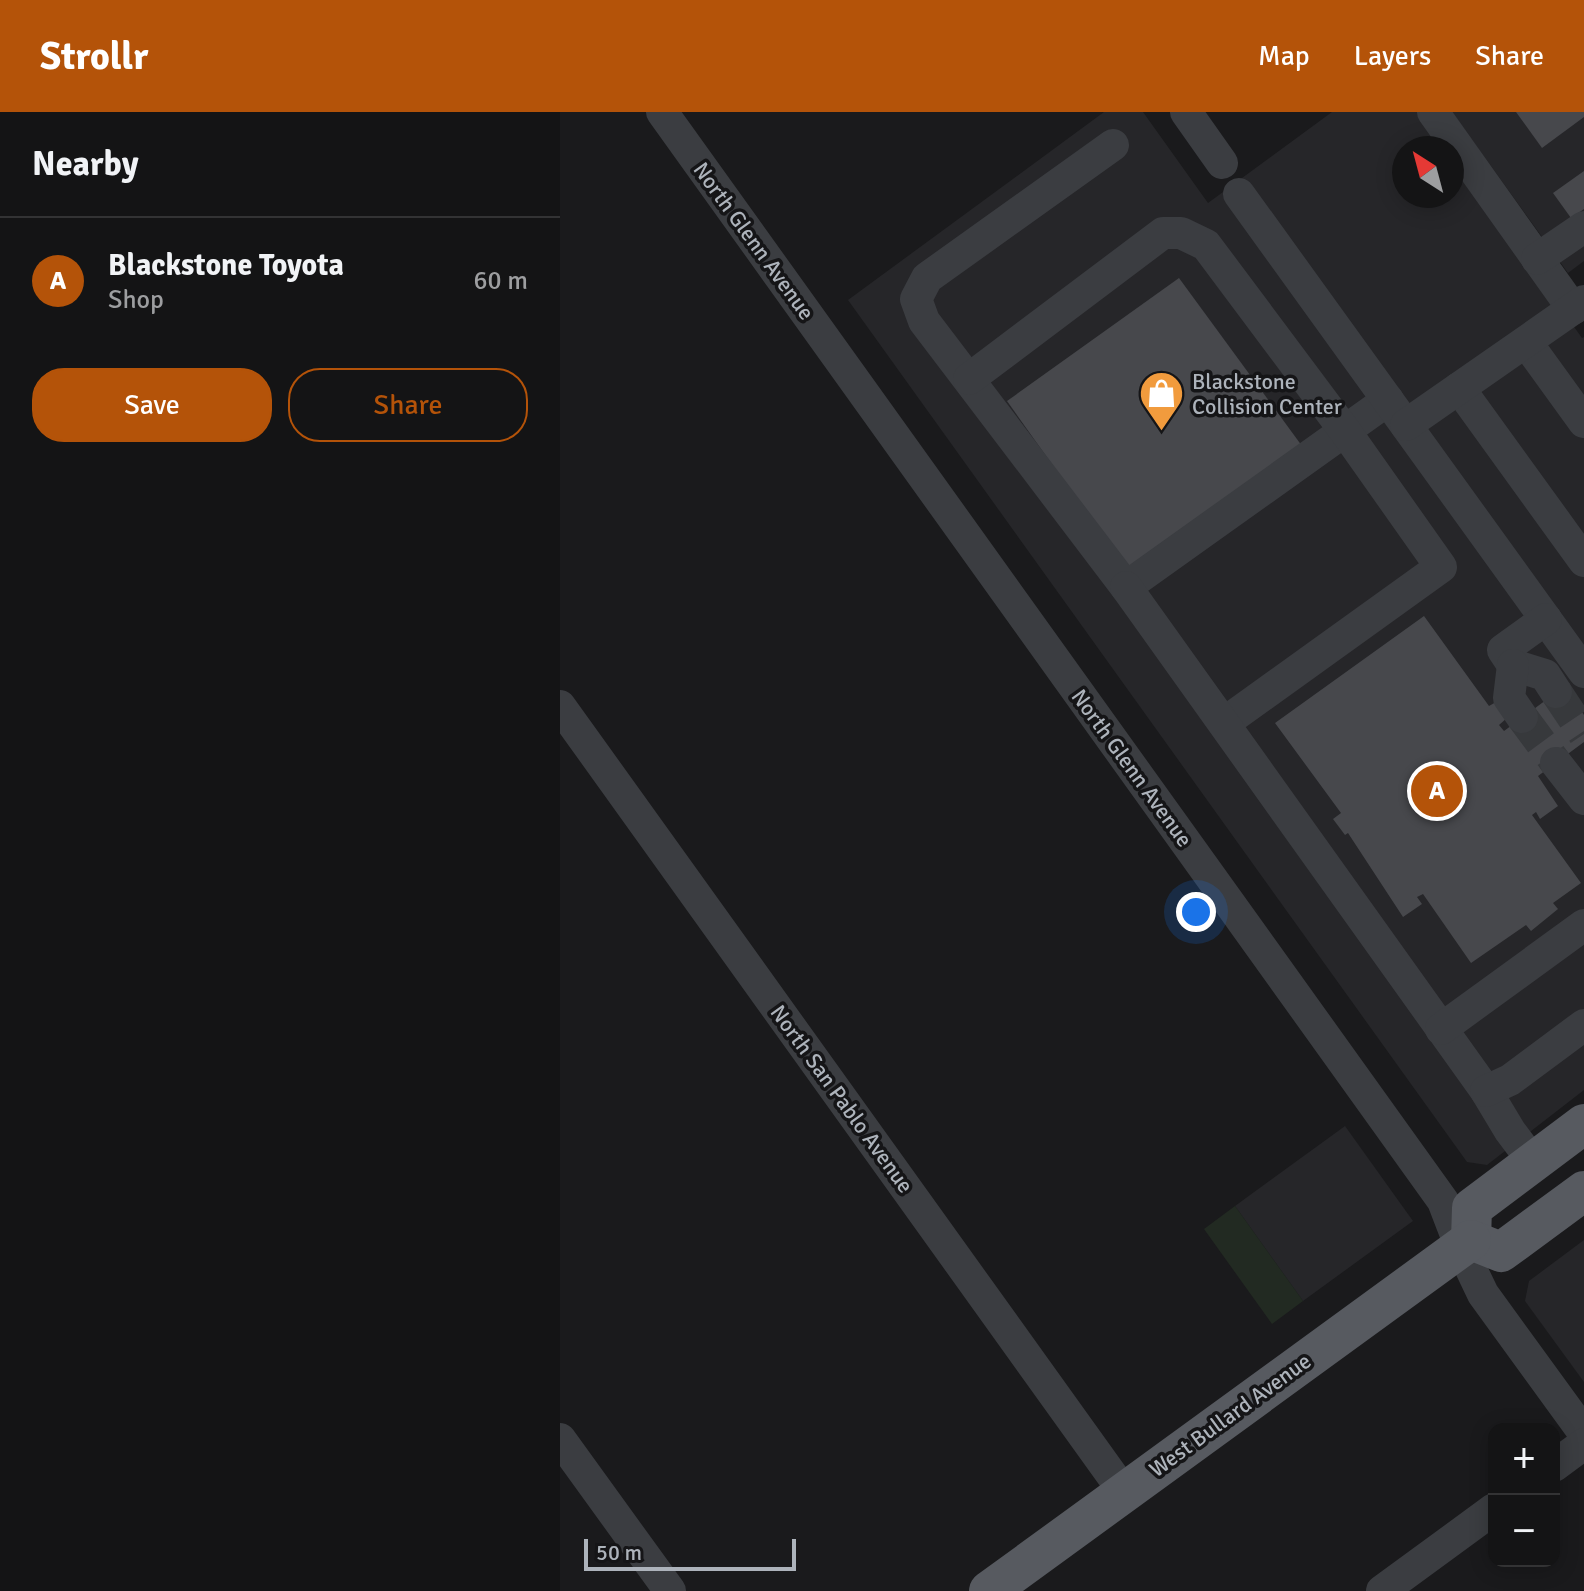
<!DOCTYPE html>
<meta charset="utf-8">
<style>
body{margin:0;font-family:Signika,sans-serif;background:#1d1d1e;color:#f1f3f6}
.controls{position:absolute;right:24px;bottom:24px;display:grid;overflow:hidden;border-radius:16px;box-shadow:0 4px 20px #0003}
.controls button{width:72px;height:72px;display:grid;place-items:center;padding:0;border:0;border-bottom:2px solid #333334;background:#141415;color:#f1f3f6;font:40px sans-serif}
.compass{position:absolute;left:832px;top:24px;width:72px;height:72px;border-radius:50%;background:#141415;box-shadow:0 4px 20px #0003;rotate:324deg}
.scale{position:absolute;left:24px;bottom:20px;width:212px;box-sizing:border-box;padding-left:8px;border:4px solid #adb3bb;border-top:0;font-size:22px;line-height:28px;white-space:nowrap;color:#adb3bb;-webkit-text-stroke:6px #151517;paint-order:stroke}
.you{position:absolute;left:636px;top:800px;width:28px;height:28px;margin:-20px;border:6px solid #fff;border-radius:50%;background:#1a73e8;box-shadow:0 0 0 12px #1a73e833}
.badge{display:grid;place-items:center;width:52px;height:52px;border-radius:50%;background:#b45309;color:#fff;font-size:26px;font-weight:700}
.pin{position:absolute;translate:-50% -50%;border:4px solid #fff;box-shadow:0 2px 8px #0006}
.list{margin:0;padding:0;list-style:none}
h2{display:flex;justify-content:space-between;align-items:center;height:104px;margin:0;padding:0 32px;font-size:34px}
h2 small{font-size:26px;font-weight:400;color:#9d9ea0}
.list li{display:grid;grid-template-columns:52px 1fr auto;gap:24px;align-items:center;box-sizing:border-box;height:128px;padding:0 32px;border-top:2px solid #333334}
.list b{display:block;font-size:30px;white-space:nowrap}
.list p{margin:0;font-size:26px;white-space:nowrap;color:#9d9ea0}
.list em{font-size:26px;font-style:normal;color:#9d9ea0}
.actions{display:flex;gap:16px;padding:24px 32px}
.actions a{flex:1;padding:18px 0;border:2px solid #b45309;border-radius:32px;text-align:center;font-size:28px;color:#b45309}
.actions .main{background:#b45309;color:#fff}
.map{position:relative;flex:none;width:1024px;height:1479px;overflow:hidden}
header{display:flex;align-items:center;gap:48px;box-sizing:border-box;height:112px;padding:0 40px;background:#b45309;color:#fff}
header strong{font-size:38px}
nav{display:flex;gap:44px;margin-inline-start:auto;font-size:28px}
main{display:flex}
aside{flex:1;background:#141415}
.map>svg:first-child{display:block}
.built{fill:#262629}
.green{fill:#222a22}
.building{fill:#47484c}
.lines{fill:none;stroke-linecap:round;stroke-linejoin:round}
.minor-tunnel{stroke:#37393c;stroke-width:32;stroke-dasharray:32 16;stroke-linecap:butt}
.minor{stroke:#3b3d41;stroke-width:32}
.major{stroke:#575a60;stroke-width:40}
.labels{text-anchor:middle;dominant-baseline:central;stroke-width:7;stroke-linejoin:round;paint-order:stroke}
.street-label{font-size:22px;fill:#adb3bb;stroke:#151517}
.poi-label{font-size:22px;fill:#adb3bb;stroke:#151517;text-anchor:start}
</style>
<header>
<strong>Strollr</strong>
<nav><a>Map</a><a>Layers</a><a>Share</a></nav>
</header>
<main>
<aside>
<h2>Nearby<small></small></h2>
<ul class="list">
<li><span class="badge">A</span><div><b>Blackstone Toyota</b><p>Shop</p></div><em>60 m</em></li>
</ul>
<div class="actions"><a class="main">Save</a><a>Share</a></div>
</aside>
<div class="map">
<svg width="1024" height="1479" viewBox="0 0 1024 1479">
<rect width="100%" height="100%" fill="#1a1a1c"/>
<g class="built">
<polygon points="544,0 583,0 648,91 772,0 860,0 886,36 844,36 844,84 892,84 892,44 1022,226 1024,225 1024,978 927,1053 907,1050 288,188"/>
<polygon points="892,0 1024,0 1024,149 1008,161"/>
<polygon points="785,1014 853,1109 743,1189 675,1094"/>
<polygon points="1024,1128 1024,1270 965,1189 969,1169"/>
</g>
<polygon class="green" points="675,1094 743,1189 712,1212 644,1117"/>
<g class="building">
<polygon points="956,0 1024,0 1024,5 982,36"/>
<polygon points="1024,59 1024,97 1011,106 993,81"/>
<polygon points="619,166 742,334 569,461 447,289"/>
<polygon points="864,504 929,594 936,590 947,606 939,613 944,619 1005,574 1024,603 1024,630 978,664 998,694 980,707 976,700 972,703 1021,771 993,791 998,797 971,819 966,813 911,851 863,782 857,785 862,792 843,805 788,721 785,723 773,707 781,701 715,611"/>
</g>
<g class="lines">
<g class="minor-tunnel">
<polyline points="996,580 1024,622"/>
<polyline points="962,605 996,651"/>
</g>
<g class="minor">
<polyline points="102,0 883,1089 901,1136 923,1182 1024,1321"/>
<polyline points="626,0 662,51"/>
<polyline points="873,0 1013,197"/>
<polyline points="553,33 367,166 356,187 364,209 566,475 828,288"/>
<polyline points="679,82 1024,560"/>
<polyline points="977,147 1024,115"/>
<polyline points="966,230 1024,310"/>
<polyline points="409,267 603,121 621,121 646,133 785,319 881,455 664,611"/>
<polyline points="899,276 1024,449"/>
<polyline points="846,313 1024,189"/>
<polyline points="566,475 926,979 950,1019 974,1051"/>
<polyline points="986,507 943,538 953,553 985,563 996,580"/>
<polyline points="953,553 949,586 962,605"/>
<polyline points="0,594 564,1380"/>
<polyline points="996,651 1024,687"/>
<polyline points="881,917 1024,813"/>
<polyline points="926,979 950,968 1024,913"/>
<polyline points="0,1327 110,1479"/>
<polyline points="994,1354 1024,1332"/>
<polyline points="822,1479 934,1397"/>
</g>
<g class="major">
<polyline points="911,1128 912,1096 1024,1012"/>
<polyline points="911,1128 941,1140 1024,1079"/>
<polyline points="429,1479 911,1128"/>
</g>
</g>
<defs>
<symbol id="shop-pin" viewBox="-11 -11 22 30"><path d="M0 17L-7.5 6A9.5 9.5 0 1 1 7.5 6Z" fill="#f19b3d" stroke="#151517"/><path d="M-5-2.5h2.3a2.7 3.5 0 0 1 5.4 0H5L5.5 6h-11ZM-1.5-2.5h3a1.5 2.3 0 0 0-3 0Z" fill="#fff"/></symbol>
</defs>
<g fill-rule="evenodd">
<use href="#shop-pin" x="576" y="256" width="51" height="69"/>
</g>
<g class="labels">
<g class="street-label">
<text transform="translate(194 129) rotate(54)">North Glenn Avenue</text>
<text transform="translate(572 656) rotate(54)">North Glenn Avenue</text>
<text transform="translate(282 987) rotate(54)">North San Pablo Avenue</text>
<text transform="translate(670 1303) rotate(-36)">West Bullard Avenue</text>
</g>
<g class="poi-label">
<text x="632" y="269">Blackstone<tspan x="632" dy="25">Collision Center</tspan></text>
</g>
</g>
</svg>
<div class="controls">
<button>+</button>
<button>−</button>
</div>
<svg class="compass" viewBox="-18 -18 36 36"><path d="M0-13l5 13h-10z" fill="#e53935"/><path d="M0 13l5-13h-10z" fill="#9d9ea0"/></svg>
<div class="scale">50 m</div>
<div class="you"></div>
<div class="pin badge" style="left:877px;top:679px">A</div>
</div>
</main>
